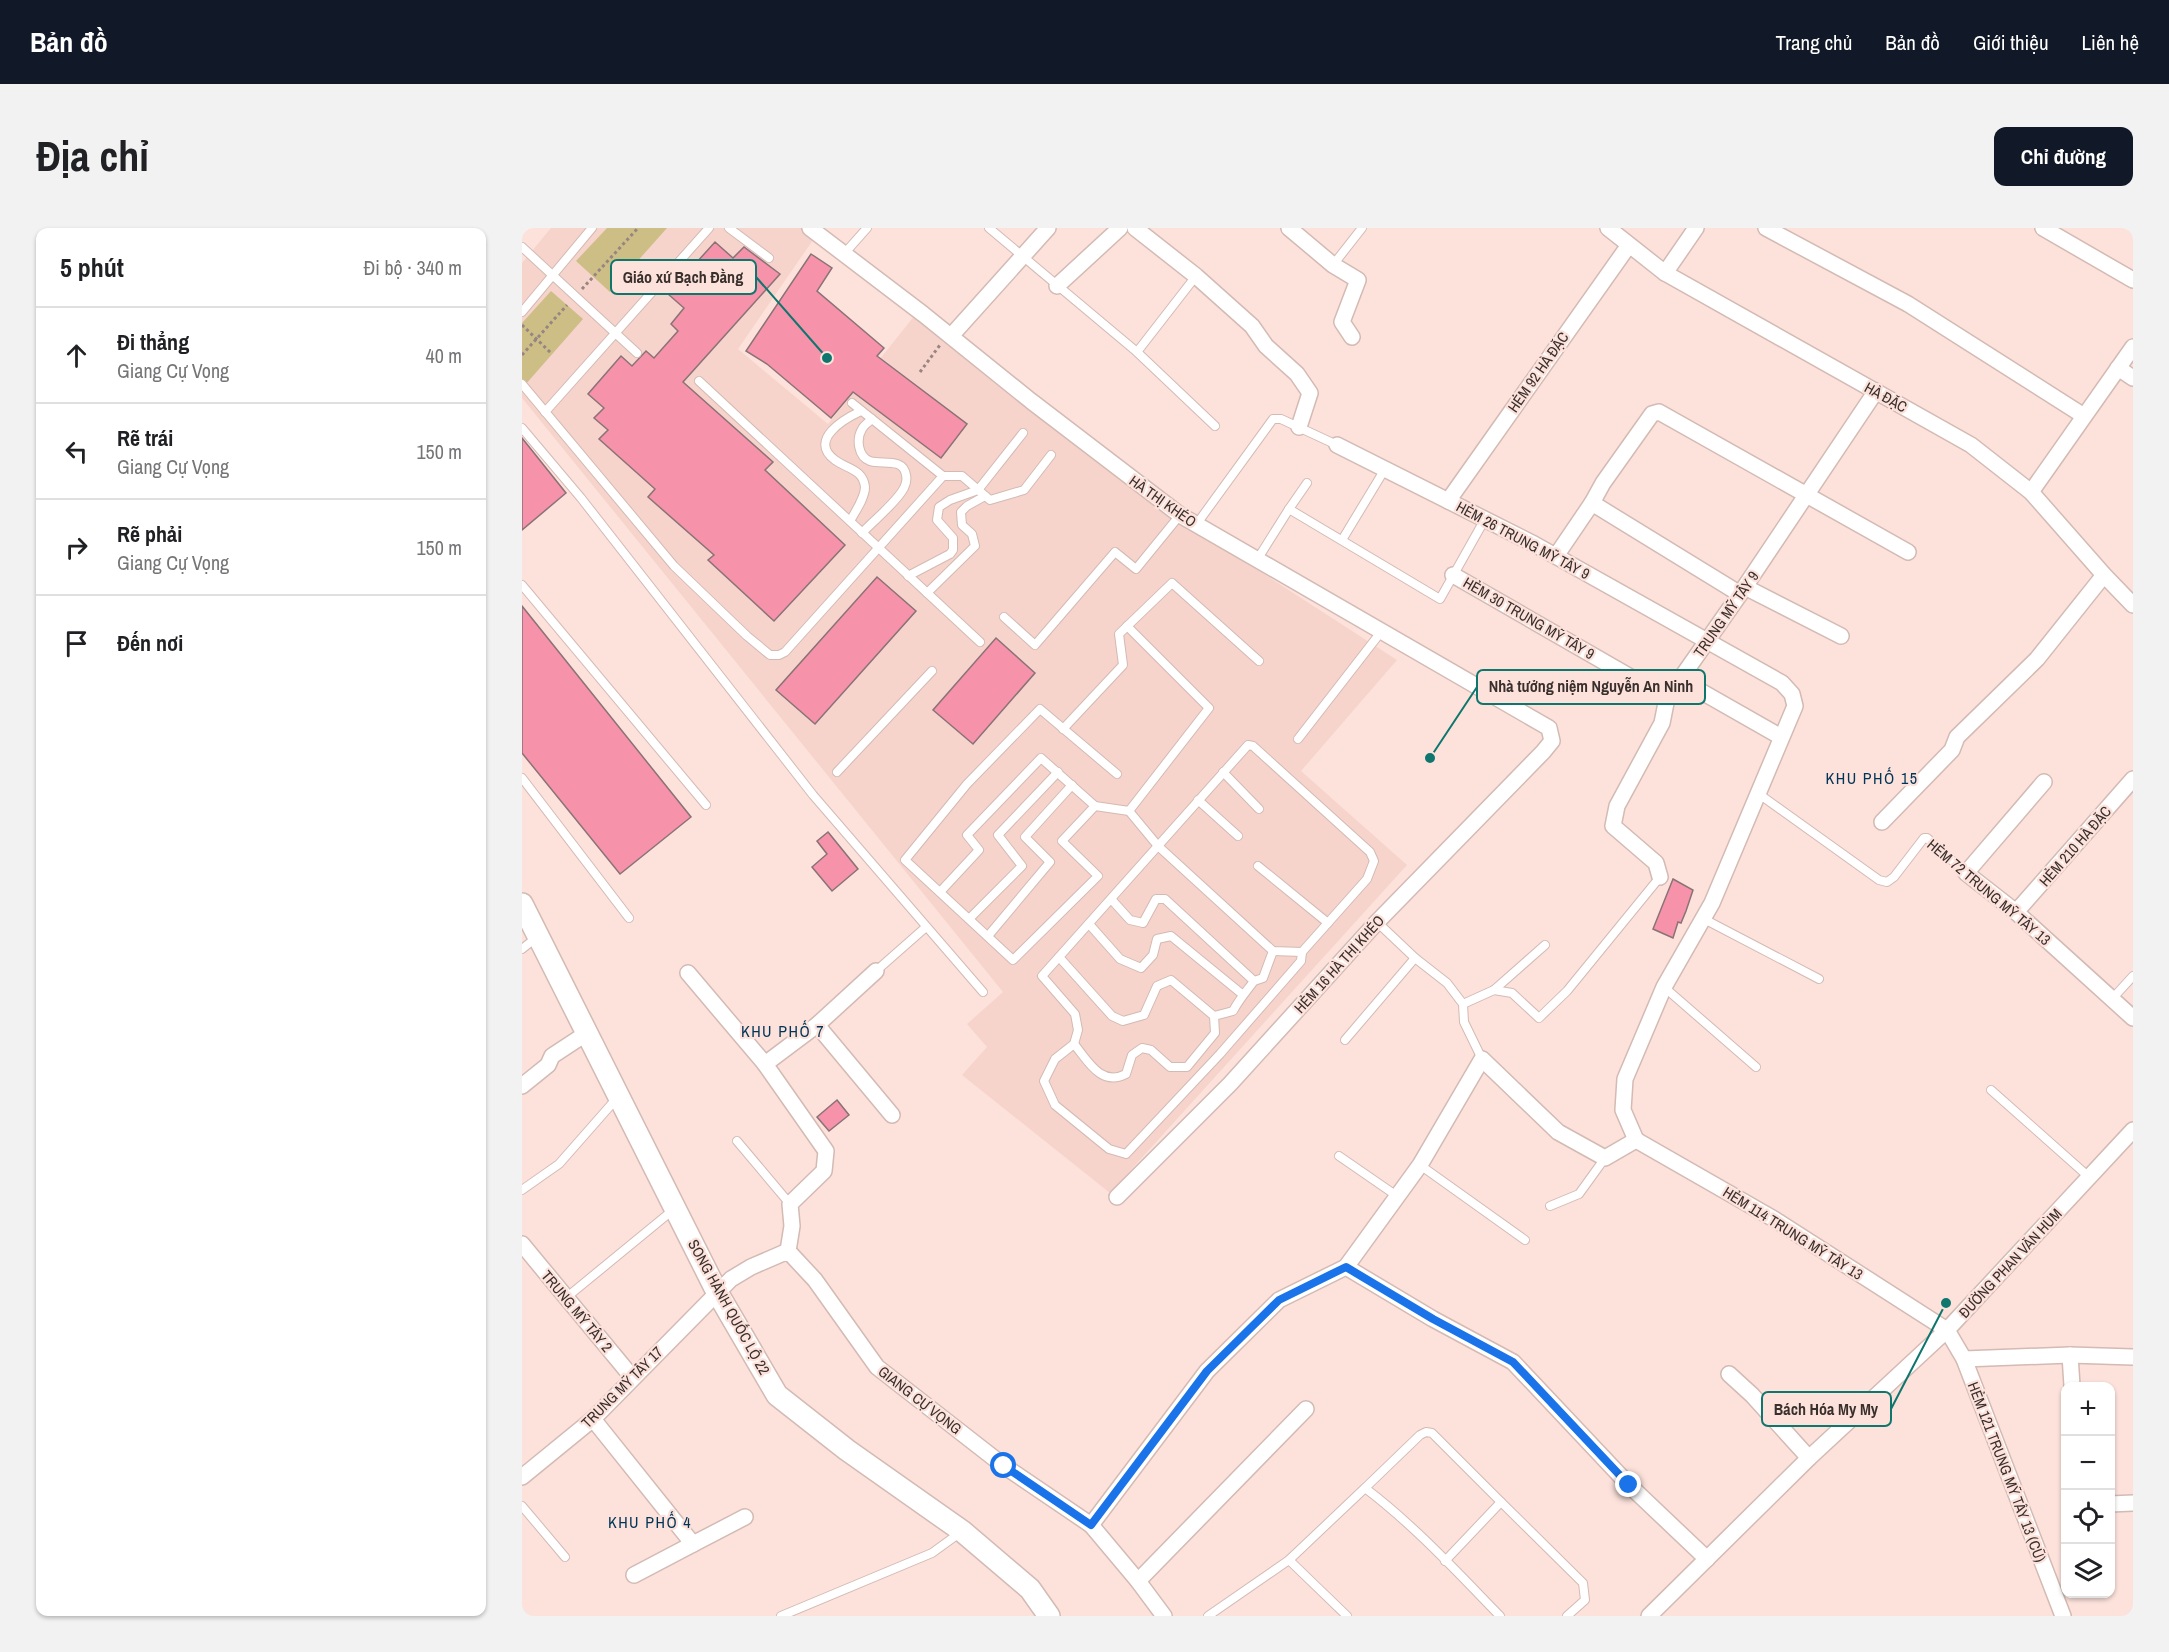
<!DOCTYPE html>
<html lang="vi">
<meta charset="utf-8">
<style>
body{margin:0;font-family:"Archivo Narrow",sans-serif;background:#f2f2f2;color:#202124}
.controls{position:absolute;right:18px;bottom:18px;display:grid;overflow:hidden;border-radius:12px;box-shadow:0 2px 4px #0004}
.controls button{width:54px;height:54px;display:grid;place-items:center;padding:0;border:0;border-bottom:2px solid #e0e0e0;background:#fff;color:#202124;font:30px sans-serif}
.stop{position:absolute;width:18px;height:18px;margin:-14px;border:4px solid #1a73e8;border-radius:50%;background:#fff}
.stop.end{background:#1a73e8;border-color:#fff;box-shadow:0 2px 6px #0008}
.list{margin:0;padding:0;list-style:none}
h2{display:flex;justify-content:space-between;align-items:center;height:78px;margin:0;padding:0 24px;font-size:26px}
h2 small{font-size:20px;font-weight:400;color:#757577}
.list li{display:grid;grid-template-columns:39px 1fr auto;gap:18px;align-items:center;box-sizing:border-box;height:96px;padding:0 24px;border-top:2px solid #e0e0e0}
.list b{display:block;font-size:22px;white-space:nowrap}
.list p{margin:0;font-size:20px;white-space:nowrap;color:#757577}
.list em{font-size:20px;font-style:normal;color:#757577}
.icon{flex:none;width:33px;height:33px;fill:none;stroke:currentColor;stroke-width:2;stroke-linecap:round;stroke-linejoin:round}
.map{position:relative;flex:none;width:1611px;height:1388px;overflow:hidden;border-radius:12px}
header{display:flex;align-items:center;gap:36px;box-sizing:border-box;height:84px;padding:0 30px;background:#111827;color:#fff}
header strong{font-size:28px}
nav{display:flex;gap:33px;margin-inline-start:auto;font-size:21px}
.intro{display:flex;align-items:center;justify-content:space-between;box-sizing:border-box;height:144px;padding:0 36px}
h1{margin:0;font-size:42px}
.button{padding:15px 27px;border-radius:12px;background:#111827;color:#fff;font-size:21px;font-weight:700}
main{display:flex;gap:36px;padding:0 36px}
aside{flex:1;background:#fff;border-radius:12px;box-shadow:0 2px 4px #0004}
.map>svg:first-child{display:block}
.built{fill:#f6d4cb}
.green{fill:#cdbe86}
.building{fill:#f692aa;stroke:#8a7277;stroke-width:1.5}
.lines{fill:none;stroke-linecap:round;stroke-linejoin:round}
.lane-casing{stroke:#d3bab3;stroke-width:10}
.street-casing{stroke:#d3bab3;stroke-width:18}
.secondary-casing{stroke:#d3bab3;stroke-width:24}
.path{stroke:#978581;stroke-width:3;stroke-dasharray:3 3;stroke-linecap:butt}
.lane{stroke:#fff;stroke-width:8}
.street{stroke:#fff;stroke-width:15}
.secondary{stroke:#fff;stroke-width:21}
.route{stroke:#1a73e8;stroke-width:8}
.labels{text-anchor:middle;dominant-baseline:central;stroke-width:4.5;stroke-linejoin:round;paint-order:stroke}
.street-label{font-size:15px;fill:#392f2d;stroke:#fce2db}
.neighbourhood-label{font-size:16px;letter-spacing:1.5px;fill:#003557;stroke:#fce2db}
.leader{fill:none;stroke:#0f766e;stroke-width:2}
.callout-dot{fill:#0f766e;stroke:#fce2db;stroke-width:2}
.callout{fill:#fce2db;stroke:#0f766e;stroke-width:2}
.callout-label{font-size:16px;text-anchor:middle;font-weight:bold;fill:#392f2d}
</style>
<header>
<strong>Bản đồ</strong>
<nav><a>Trang chủ</a><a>Bản đồ</a><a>Giới thiệu</a><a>Liên hệ</a></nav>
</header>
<div class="intro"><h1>Địa chỉ</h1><a class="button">Chỉ đường</a></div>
<main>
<aside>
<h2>5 phút<small>Đi bộ · 340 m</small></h2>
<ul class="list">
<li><svg class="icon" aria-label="ahead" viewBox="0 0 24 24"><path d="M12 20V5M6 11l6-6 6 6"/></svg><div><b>Đi thẳng</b><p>Giang Cự Vọng</p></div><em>40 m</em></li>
<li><svg class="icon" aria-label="left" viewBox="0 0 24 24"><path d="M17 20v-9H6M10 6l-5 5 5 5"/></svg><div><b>Rẽ trái</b><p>Giang Cự Vọng</p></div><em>150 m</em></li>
<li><svg class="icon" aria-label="right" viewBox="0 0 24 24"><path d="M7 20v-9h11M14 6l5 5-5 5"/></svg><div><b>Rẽ phải</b><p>Giang Cự Vọng</p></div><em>150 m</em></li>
<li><svg class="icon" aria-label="arrive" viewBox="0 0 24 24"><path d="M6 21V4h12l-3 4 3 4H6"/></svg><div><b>Đến nơi</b></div></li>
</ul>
</aside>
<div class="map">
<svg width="1611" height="1388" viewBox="0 0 1611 1388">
<rect width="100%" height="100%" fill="#fce2db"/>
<polygon class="built" points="29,0 281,0 293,9 216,121 306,196 393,87 638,279 875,432 779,543 885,637 588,965 440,847 465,819 445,796 481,764 0,170 0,35"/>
<g class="green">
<polygon points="85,0 145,0 88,64 54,33"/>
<polygon points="29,63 61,91 3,157 0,153 0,95"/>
</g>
<g class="building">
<polygon points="193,14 211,30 222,19 258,46 161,154 251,234 243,242 323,317 252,393 186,332 192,327 126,269 133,261 77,211 86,202 72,190 82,180 66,166 99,128 110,138 124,123 132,130 156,103 149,96 162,80 146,66"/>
<polygon points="289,26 310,40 295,63 362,120 355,128 445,196 419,230 331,164 309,190 245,136 224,123"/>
<polygon points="0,210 44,265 0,302"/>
<polygon points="355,349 394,383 293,496 254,462"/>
<polygon points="0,378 169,589 98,646 0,525"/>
<polygon points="474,410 513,445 451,516 411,482"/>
<polygon points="306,604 336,641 310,663 290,639 305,626 295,613"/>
<polygon points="1151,651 1171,662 1164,683 1159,695 1156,694 1151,710 1131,701"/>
<polygon points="315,872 327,887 307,903 295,889"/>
</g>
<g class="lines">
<defs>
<g id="lane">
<polyline points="207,0 247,30"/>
<polyline points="467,0 615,124 693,198"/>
<polyline points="0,19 115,125"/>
<polyline points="322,26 345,0"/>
<polyline points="811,37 840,0"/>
<polyline points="0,84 70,0"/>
<polyline points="615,124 674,48"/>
<polyline points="177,153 458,414"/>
<polyline points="0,156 152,338 225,408 248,427 257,427 263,424 421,248"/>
<polyline points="330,175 421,248 440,248 468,272 502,262 529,227"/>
<polyline points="23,184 187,0"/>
<polyline points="0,200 59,270 291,567 461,764"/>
<polyline points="767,281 785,255"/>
<path d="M328 293C333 284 343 270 343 259 341 241 325 241 313 232 286 212 322 191 339 183"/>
<polyline points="674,297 751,191 759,191 815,217"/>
<path d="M340 305C352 292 374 275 382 260 384 256 385 251 384 247 381 229 360 237 348 233 336 229 334 211 340 201 342 197 347 194 350 191"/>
<polyline points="820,312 863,241"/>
<polyline points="735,332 767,281 918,371 963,291"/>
<polyline points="386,348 428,326 431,322 431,310 415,292 417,279 428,272 456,262 501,205"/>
<polyline points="0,357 184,577"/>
<polyline points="405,365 453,318 450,306 440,297 439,284 445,278 463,268"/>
<polyline points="482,389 513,417 593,324 614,341 658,287"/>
<polyline points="605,398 687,480 607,583"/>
<polyline points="541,501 601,437 597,406 650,355 737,433"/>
<polyline points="776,511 859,404"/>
<polygon points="726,517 731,518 848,624 852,633 845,651 780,724 779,733 698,826 604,926 587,921 533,877 522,853 533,831 552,816 556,802 553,786 520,748"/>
<polyline points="315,544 410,443"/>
<polyline points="701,544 737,581"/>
<polyline points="0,550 107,690"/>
<polyline points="1237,566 1357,652 1365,654 1372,649 1402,610 1405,610 1444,645"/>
<polyline points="676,572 716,608"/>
<polyline points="573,578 540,613 576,648 491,732 383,632 445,556 518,481 595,546"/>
<polyline points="736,638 806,695"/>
<polyline points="418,664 457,622 445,607 519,530 573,578 607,583 636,618 751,723 780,724"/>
<polyline points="589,671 608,692 621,695 634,671 643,671 732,753 741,750 751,723"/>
<polyline points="447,691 500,638 476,607 536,544"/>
<polyline points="1182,691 1297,751"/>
<polyline points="855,694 893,730 925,755 941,776 942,794 960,831"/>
<polyline points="567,696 598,731 619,740 631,727 635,711 649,708 720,766"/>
<polyline points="466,708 528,634 503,609 550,557"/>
<polyline points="0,721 15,709"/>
<path d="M537 729 590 788 601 793 622 787 635 758 649 752 692 788 711 783C718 770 724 764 732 753"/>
<polyline points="354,743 404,699"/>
<polyline points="1142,759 1234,839"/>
<polyline points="972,762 1023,717"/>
<polyline points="1590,771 1611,748"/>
<polyline points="941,776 972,762 990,765 1017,790 1045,763 1138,649"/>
<polyline points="823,812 893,730"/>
<path d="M552 816C566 833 579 859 604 846L610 827 620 820 629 822 648 839H665L693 805 692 788"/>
<polyline points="1469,862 1567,949"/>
<polyline points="215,913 268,976"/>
<polyline points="817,928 875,968"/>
<polyline points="898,937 1003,1012"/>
<polyline points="0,962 37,936 95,870"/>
<polyline points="1028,978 1057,966 1083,930"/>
<polyline points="45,1069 151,982"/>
<polyline points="843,1260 898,1207 904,1204 910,1205 979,1274"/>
<polyline points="0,1278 43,1329"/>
<polyline points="767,1332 825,1388"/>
<polyline points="923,1333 979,1274 1061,1355 1063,1372 1045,1388"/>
<polyline points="259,1388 410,1325 439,1304"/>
<path d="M686 1388 767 1332 843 1260C892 1297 935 1344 978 1388"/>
</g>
<g id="street">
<polyline points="288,0 401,86 509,173 658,287 1027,500 1030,513 1021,524 855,694 708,856 595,969"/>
<polyline points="613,0 674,48 730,98 744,118 775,146 788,165 777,199"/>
<polyline points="767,0 811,37 836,52 820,94 830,109"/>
<polyline points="1086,0 1143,45 1449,217 1509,264 1582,347 1611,377"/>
<polyline points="1244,0 1386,76 1562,188"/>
<polyline points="1521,0 1611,52"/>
<polyline points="1143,45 1174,0"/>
<polyline points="535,58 598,0"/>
<polyline points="429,108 526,0"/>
<polyline points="1596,140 1611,150"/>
<polyline points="815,217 1012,316 1260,455 1270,466 1273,478 1190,675 1142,759 1103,851 1101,882 1114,912"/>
<polyline points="1509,264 1611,119"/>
<polyline points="926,273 1107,17"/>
<polyline points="1070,275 1218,366"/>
<polyline points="1034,328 1070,275 1081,255 1130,186 1137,184 1386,324"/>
<polyline points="931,347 1145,470"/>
<polyline points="1223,359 1319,408"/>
<polyline points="1159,452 1259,509"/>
<polyline points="1522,554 1444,645 1494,684 1611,790"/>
<polyline points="1360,594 1430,522 1435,509 1515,431 1582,347"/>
<polyline points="1138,649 1134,635 1091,598 1095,578 1140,495 1145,470 1218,366 1354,163"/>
<polyline points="1494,684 1611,551"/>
<polyline points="166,745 243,836 304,923 302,943 268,976 270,998 266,1023"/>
<polyline points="295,797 370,887"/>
<polyline points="243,836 295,797 354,743"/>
<polyline points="0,858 26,837 30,828 65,805"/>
<polyline points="1114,912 1252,991 1425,1102 1442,1131 1541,1388"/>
<polyline points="0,1016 110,1149"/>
<polyline points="824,1039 898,937 960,831 1036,904 1083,930 1114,912"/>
<polyline points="1548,1127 1550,1158"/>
<polyline points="1442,1131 1548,1127 1611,1129"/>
<polyline points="1207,1146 1230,1167 1287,1230"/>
<polyline points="71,1191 171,1316 223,1289"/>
<polyline points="0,1249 71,1191 209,1051 229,1039 266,1023 293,1052 355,1139 482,1238 569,1297 616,1353 642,1388"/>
<polyline points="1588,1276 1611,1275"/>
<polyline points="569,1297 685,1143 757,1072 824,1039 911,1091 991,1134 1107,1257 1185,1331"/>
<polyline points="112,1347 171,1316"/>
<polyline points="616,1353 784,1181"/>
<polyline points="1127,1388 1287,1230 1425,1102 1611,902"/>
</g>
<polyline id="secondary" points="0,676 195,1064 255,1167 325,1222 440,1303 508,1361 527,1388"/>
</defs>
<use href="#lane" class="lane-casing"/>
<use href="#street" class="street-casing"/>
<use href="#secondary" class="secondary-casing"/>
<g class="path">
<polyline points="60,61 116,0"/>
<polyline points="0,97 30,126"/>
<polyline points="0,127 45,77"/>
<polyline points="398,144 418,117"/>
</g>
<use href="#lane" class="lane"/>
<use href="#street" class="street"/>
<use href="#secondary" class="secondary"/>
</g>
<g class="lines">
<polyline class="route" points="482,1238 569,1297 685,1143 757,1072 824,1039 911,1091 991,1134 1107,1257"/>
</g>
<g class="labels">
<g class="street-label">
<text transform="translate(1016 144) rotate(-55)">HẺM 92 HÀ ĐẶC</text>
<text transform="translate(1364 169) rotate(29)">HÀ ĐẶC</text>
<text transform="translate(641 273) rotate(35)">HÀ THỊ KHÉO</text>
<text transform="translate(1001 312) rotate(28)">HẺM 26 TRUNG MỸ TÂY 9</text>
<text transform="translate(1204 386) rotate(-55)">TRUNG MỸ TÂY 9</text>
<text transform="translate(1007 390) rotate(30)">HẺM 30 TRUNG MỸ TÂY 9</text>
<text transform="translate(1553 618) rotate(-49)">HẺM 210 HÀ ĐẶC</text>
<text transform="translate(1467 664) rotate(40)">HẺM 72 TRUNG MỸ TÂY 13</text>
<text transform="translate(817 736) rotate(-48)">HẺM 16 HÀ THỊ KHÉO</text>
<text transform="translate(1271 1005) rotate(32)">HẺM 114 TRUNG MỸ TÂY 13</text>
<text transform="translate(1488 1035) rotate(-47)">ĐƯỜNG PHAN VĂN HÙM</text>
<text transform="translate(207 1079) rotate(61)">SONG HÀNH QUỐC LỘ 22</text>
<text transform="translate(55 1083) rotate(50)">TRUNG MỸ TÂY 2</text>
<text transform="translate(100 1159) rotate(-45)">TRUNG MỸ TÂY 17</text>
<text transform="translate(398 1172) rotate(38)">GIANG CỰ VỌNG</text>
<text transform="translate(1485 1244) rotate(69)">HẺM 121 TRUNG MỸ TÂY 13 (CŨ)</text>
</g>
<g class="neighbourhood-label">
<text x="1350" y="550">KHU PHỐ 15</text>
<text x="261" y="803">KHU PHỐ 7</text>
<text x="128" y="1294">KHU PHỐ 4</text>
</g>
</g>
<path class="leader" d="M305 130L234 49M908 530L955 459M1424 1075L1369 1181"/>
<g class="callout-dot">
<circle cx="305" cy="130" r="6"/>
<circle cx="908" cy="530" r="6"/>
<circle cx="1424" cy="1075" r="6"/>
</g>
<g class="callout">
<rect x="89" y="32" width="145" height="34" rx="6"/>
<rect x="955" y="442" width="228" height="34" rx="6"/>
<rect x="1240" y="1164" width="129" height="34" rx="6"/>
</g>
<g class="callout-label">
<text x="161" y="55">Giáo xứ Bạch Đằng</text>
<text x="1069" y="464">Nhà tưởng niệm Nguyễn An Ninh</text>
<text x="1304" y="1187">Bách Hóa My My</text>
</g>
</svg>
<div class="controls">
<button>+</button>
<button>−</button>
<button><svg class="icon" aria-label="locate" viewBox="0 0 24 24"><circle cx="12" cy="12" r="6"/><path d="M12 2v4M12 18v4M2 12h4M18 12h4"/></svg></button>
<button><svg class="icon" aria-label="layers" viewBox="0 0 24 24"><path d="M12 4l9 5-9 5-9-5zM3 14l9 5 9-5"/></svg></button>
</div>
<div class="stop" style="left:482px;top:1238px"></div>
<div class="stop end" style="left:1107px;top:1257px"></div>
</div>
</main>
